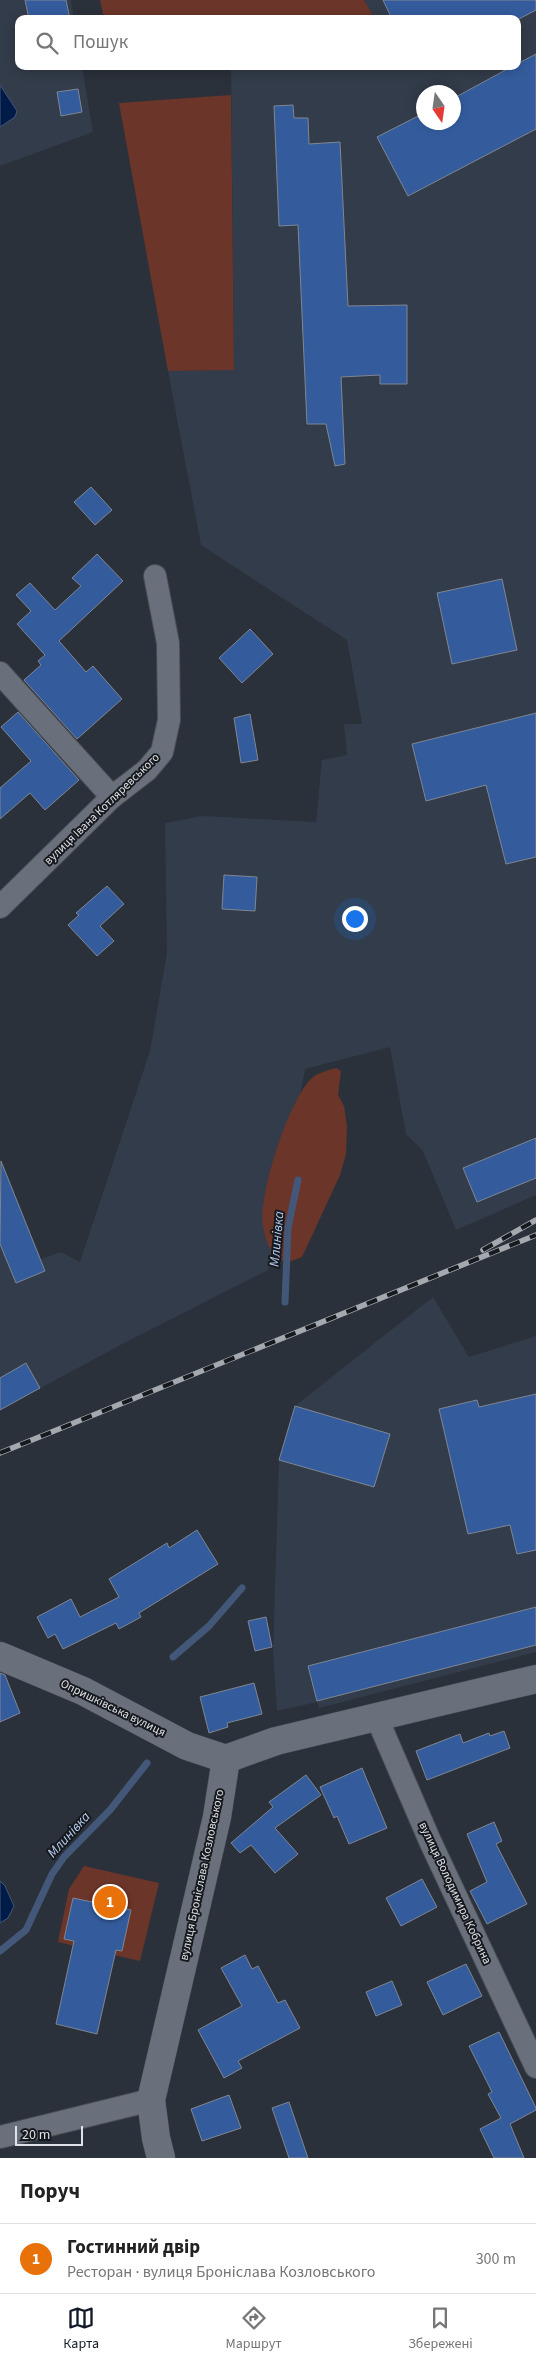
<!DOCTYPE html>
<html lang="uk">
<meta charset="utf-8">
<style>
body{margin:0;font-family:"Source Sans 3",sans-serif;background:#f6f6f6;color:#222}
.compass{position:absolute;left:416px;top:85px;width:45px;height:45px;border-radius:50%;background:#fff;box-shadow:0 2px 12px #0003;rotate:167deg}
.scale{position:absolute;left:15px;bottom:12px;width:68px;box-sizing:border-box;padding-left:5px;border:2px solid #dee2e8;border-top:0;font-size:14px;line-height:18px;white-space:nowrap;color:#dee2e8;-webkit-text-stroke:4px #16191d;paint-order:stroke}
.you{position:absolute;left:354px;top:918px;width:18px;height:18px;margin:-12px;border:4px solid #fff;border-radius:50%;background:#1a73e8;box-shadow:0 0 0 8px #1a73e833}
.badge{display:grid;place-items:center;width:32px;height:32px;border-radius:50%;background:#111827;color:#fff;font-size:16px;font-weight:700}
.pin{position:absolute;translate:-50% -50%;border:2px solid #fff;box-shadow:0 1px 5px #0006}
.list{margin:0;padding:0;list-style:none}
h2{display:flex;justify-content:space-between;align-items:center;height:65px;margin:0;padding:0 20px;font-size:21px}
h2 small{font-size:16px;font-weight:400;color:#767676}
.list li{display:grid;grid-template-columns:32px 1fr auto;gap:15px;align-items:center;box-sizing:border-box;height:70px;padding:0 20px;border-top:1px solid #e0e0e0}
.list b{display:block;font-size:19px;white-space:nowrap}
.list p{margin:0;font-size:16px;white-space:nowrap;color:#767676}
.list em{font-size:16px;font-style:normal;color:#767676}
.icon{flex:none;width:28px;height:28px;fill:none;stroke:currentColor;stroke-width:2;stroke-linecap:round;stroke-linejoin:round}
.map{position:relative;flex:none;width:536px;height:2158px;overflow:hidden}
.search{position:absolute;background:#fff;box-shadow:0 2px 12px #0003;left:15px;right:15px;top:15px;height:55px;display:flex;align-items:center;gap:12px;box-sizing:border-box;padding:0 18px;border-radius:10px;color:#767676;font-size:19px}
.sheet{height:135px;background:#fff}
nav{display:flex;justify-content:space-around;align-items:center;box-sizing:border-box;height:70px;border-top:1px solid #e0e0e0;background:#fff;font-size:14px;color:#767676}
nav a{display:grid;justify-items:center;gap:2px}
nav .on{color:#111827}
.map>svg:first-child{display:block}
.built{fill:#333c4a;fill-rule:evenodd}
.green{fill:#6c3529}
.water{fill:#011b49;stroke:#435779}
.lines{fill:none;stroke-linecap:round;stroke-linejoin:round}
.stream{stroke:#435779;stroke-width:7}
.building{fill:#345c9d;stroke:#7f8691}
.minor-casing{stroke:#494d55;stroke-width:24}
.tertiary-casing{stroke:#494d55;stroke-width:29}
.minor{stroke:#6a707b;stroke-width:22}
.tertiary{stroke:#6a707b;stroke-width:28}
.rail-casing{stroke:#a4a8af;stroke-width:5.5}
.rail{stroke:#16191d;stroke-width:4;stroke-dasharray:11;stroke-linecap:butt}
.labels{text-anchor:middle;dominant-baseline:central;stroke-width:4;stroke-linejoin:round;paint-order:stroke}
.street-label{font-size:12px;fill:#dee2e8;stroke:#16191d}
.water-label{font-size:14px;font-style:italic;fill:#b3caef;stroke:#16191d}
</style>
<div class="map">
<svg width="536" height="2158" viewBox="0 0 536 2158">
<rect width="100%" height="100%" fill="#2b313a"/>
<g class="built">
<polygon points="0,0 71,0 74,19 19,19 19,66 82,66 93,132 0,166"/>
<path d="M364 0H536V1195L456 1230 423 1151 406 1134 390 1047 305 1069 268 1270 126 1342 0 1410V1160L41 1259 61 1252 80 1262 150 1051 167 953 165 823 202 816 316 822 322 760 347 755 344 724H362L347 640 201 545 168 371 234 370 231 66H517V19H375ZM424 92H454V122H424Z"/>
<polygon points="433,1297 469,1357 536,1336 536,1652 319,1708 317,1702 277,1711 273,1652 279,1460 295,1406"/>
</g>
<g class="green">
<polygon points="100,0 364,0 375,19 104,19"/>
<polygon points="231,95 234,370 168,371 119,103"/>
<path d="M336 1068 341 1071 338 1095 344 1106 347 1126 346 1154 340 1175 302 1257 286 1263C272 1255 265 1242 263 1226 258 1195 289 1099 312 1078 317 1073 329 1070 336 1068Z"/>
<polygon points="84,1866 159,1883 140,1961 58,1942 69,1889"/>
</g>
<g class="water">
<polygon points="0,85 17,111 15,117 0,127"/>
<polygon points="0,1881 5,1886 14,1906 8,1918 0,1923"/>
</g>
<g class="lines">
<g class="stream">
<polyline points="285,1302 288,1228 298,1180"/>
<polyline points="173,1657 209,1626 242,1588"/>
<polyline points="0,1951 26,1930 52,1874 64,1857 110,1810 147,1763"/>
</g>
</g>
<g class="building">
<polygon points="25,0 66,0 70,19 29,19"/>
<polygon points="383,0 536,0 536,10 519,19 392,19"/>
<polygon points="536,54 536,129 408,196 377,137 424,113 424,122 454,122 454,98 513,66 517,66 517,64"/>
<polygon points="78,89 82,112 61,116 57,92"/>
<polygon points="293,105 294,118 308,118 309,144 340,142 348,306 407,305 407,384 380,384 380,375 341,377 345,464 335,466 326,424 307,424 298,225 279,226 274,106"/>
<polygon points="91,487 112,510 95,525 74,502"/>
<polygon points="97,554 123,581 59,641 86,672 93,666 122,699 77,739 24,680 41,665 38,661 45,655 17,624 31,611 16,595 30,583 55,610 81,586 72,578"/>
<polygon points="502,579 517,650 452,664 437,593"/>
<polygon points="250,629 273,654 242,683 219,658"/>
<polygon points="18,712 79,780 45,810 30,793 0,819 0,788 31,761 1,727"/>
<polygon points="536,713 536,857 506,864 486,785 426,801 412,744"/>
<polygon points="250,714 258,760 241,763 234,718"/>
<polygon points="224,875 257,877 255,911 222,909"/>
<polygon points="107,886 124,904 100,926 114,941 97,956 68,925 79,915 76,913"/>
<polygon points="536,1138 536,1178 477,1202 463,1168"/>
<polygon points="1,1161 45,1271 16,1283 0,1244"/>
<polygon points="26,1363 40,1388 0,1410 0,1378"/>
<polygon points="536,1394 536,1550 517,1554 510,1525 468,1534 439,1409 477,1400 479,1407"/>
<polygon points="295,1406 390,1434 374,1487 279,1460"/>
<polygon points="197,1530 218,1564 139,1613 141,1617 119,1629 116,1623 63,1649 55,1634 48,1638 37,1617 71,1599 80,1617 119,1597 109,1579 167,1543 169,1548"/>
<polygon points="536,1607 536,1645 317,1701 308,1666"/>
<polygon points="266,1617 272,1647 255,1651 248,1621"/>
<polygon points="0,1673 5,1675 20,1713 0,1722"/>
<polygon points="254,1683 262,1714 227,1723 228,1727 209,1733 200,1697"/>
<polygon points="504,1731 510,1748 427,1780 416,1751 460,1734 463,1743 489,1733 490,1736"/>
<polygon points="362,1768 387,1828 349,1844 337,1816 334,1818 320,1787"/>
<polygon points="306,1775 321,1795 275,1828 298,1854 275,1873 251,1845 240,1853 231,1843 273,1807 269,1802"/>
<polygon points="494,1822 502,1841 496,1844 527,1904 487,1924 470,1891 487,1882 467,1834"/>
<polygon points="422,1879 437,1907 401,1926 386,1898"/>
<polygon points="73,1898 131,1910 122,1951 116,1950 97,2034 56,2024 74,1941 64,1939"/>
<polygon points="245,1955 252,1969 258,1966 278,2003 285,2000 300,2028 238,2061 242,2068 224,2078 198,2030 242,2006 221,1968"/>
<polygon points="466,1964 482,1996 443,2015 427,1982"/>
<polygon points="392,1981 402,2005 376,2016 366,1992"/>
<polygon points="499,2032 536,2108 536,2110 510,2124 524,2158 494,2158 480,2129 501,2118 488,2094 492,2092 469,2046"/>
<polygon points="229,2095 241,2128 202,2141 191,2109"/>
<polygon points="289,2102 308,2158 289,2158 272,2108"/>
</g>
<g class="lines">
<defs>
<g id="minor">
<polyline points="0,673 112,797"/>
<polyline points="0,907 112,797 147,770 162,752 169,720 168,643 155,576"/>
<polyline points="377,1718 430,1841 536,2067"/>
<polyline points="0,2137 151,2100"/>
</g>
<g id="tertiary">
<polyline points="0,1656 83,1691 187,1746 226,1759"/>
<polyline points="226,1759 276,1741 536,1679"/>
<polyline points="161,2158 156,2138 151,2100 217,1817 226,1759"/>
</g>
</defs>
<use href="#minor" class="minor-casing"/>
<use href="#tertiary" class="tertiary-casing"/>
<use href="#minor" class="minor"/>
<use href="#tertiary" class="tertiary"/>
<defs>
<g id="rail">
<polyline points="483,1250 536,1220"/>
<polyline points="0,1453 536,1235"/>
</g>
</defs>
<use href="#rail" class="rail-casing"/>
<use href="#rail" class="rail"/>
</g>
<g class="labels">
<g class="street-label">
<text transform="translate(102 809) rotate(-44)">вулиця Івана Котляревського</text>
<text transform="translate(113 1708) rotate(26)">Опришківська вулиця</text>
<text transform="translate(202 1875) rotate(-78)">вулиця Броніслава Козловського</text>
<text transform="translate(455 1893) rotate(65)">вулиця Володимира Кобрина</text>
</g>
<g class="water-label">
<text transform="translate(277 1239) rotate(-85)">Млинівка</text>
<text transform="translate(69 1835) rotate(-48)">Млинівка</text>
</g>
</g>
</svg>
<svg class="compass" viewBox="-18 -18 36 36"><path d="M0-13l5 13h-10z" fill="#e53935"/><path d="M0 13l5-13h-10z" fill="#767676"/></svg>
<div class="scale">20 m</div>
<div class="you"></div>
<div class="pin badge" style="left:110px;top:1902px;background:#e8710a">1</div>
<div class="search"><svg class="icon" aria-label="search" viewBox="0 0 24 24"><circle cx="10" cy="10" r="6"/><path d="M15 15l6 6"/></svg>Пошук</div>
</div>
<section class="sheet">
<h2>Поруч<small></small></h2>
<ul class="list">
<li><span class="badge" style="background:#e8710a">1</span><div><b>Гостинний двір</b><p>Ресторан · вулиця Броніслава Козловського</p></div><em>300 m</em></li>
</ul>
</section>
<nav>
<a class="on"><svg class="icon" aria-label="map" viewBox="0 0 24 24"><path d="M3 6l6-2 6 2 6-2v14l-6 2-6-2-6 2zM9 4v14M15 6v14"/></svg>Карта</a>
<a><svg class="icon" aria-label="directions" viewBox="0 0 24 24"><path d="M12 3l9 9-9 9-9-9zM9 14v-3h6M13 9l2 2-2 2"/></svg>Маршрут</a>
<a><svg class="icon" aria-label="saved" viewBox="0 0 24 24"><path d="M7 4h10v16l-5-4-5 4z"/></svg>Збережені</a>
</nav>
